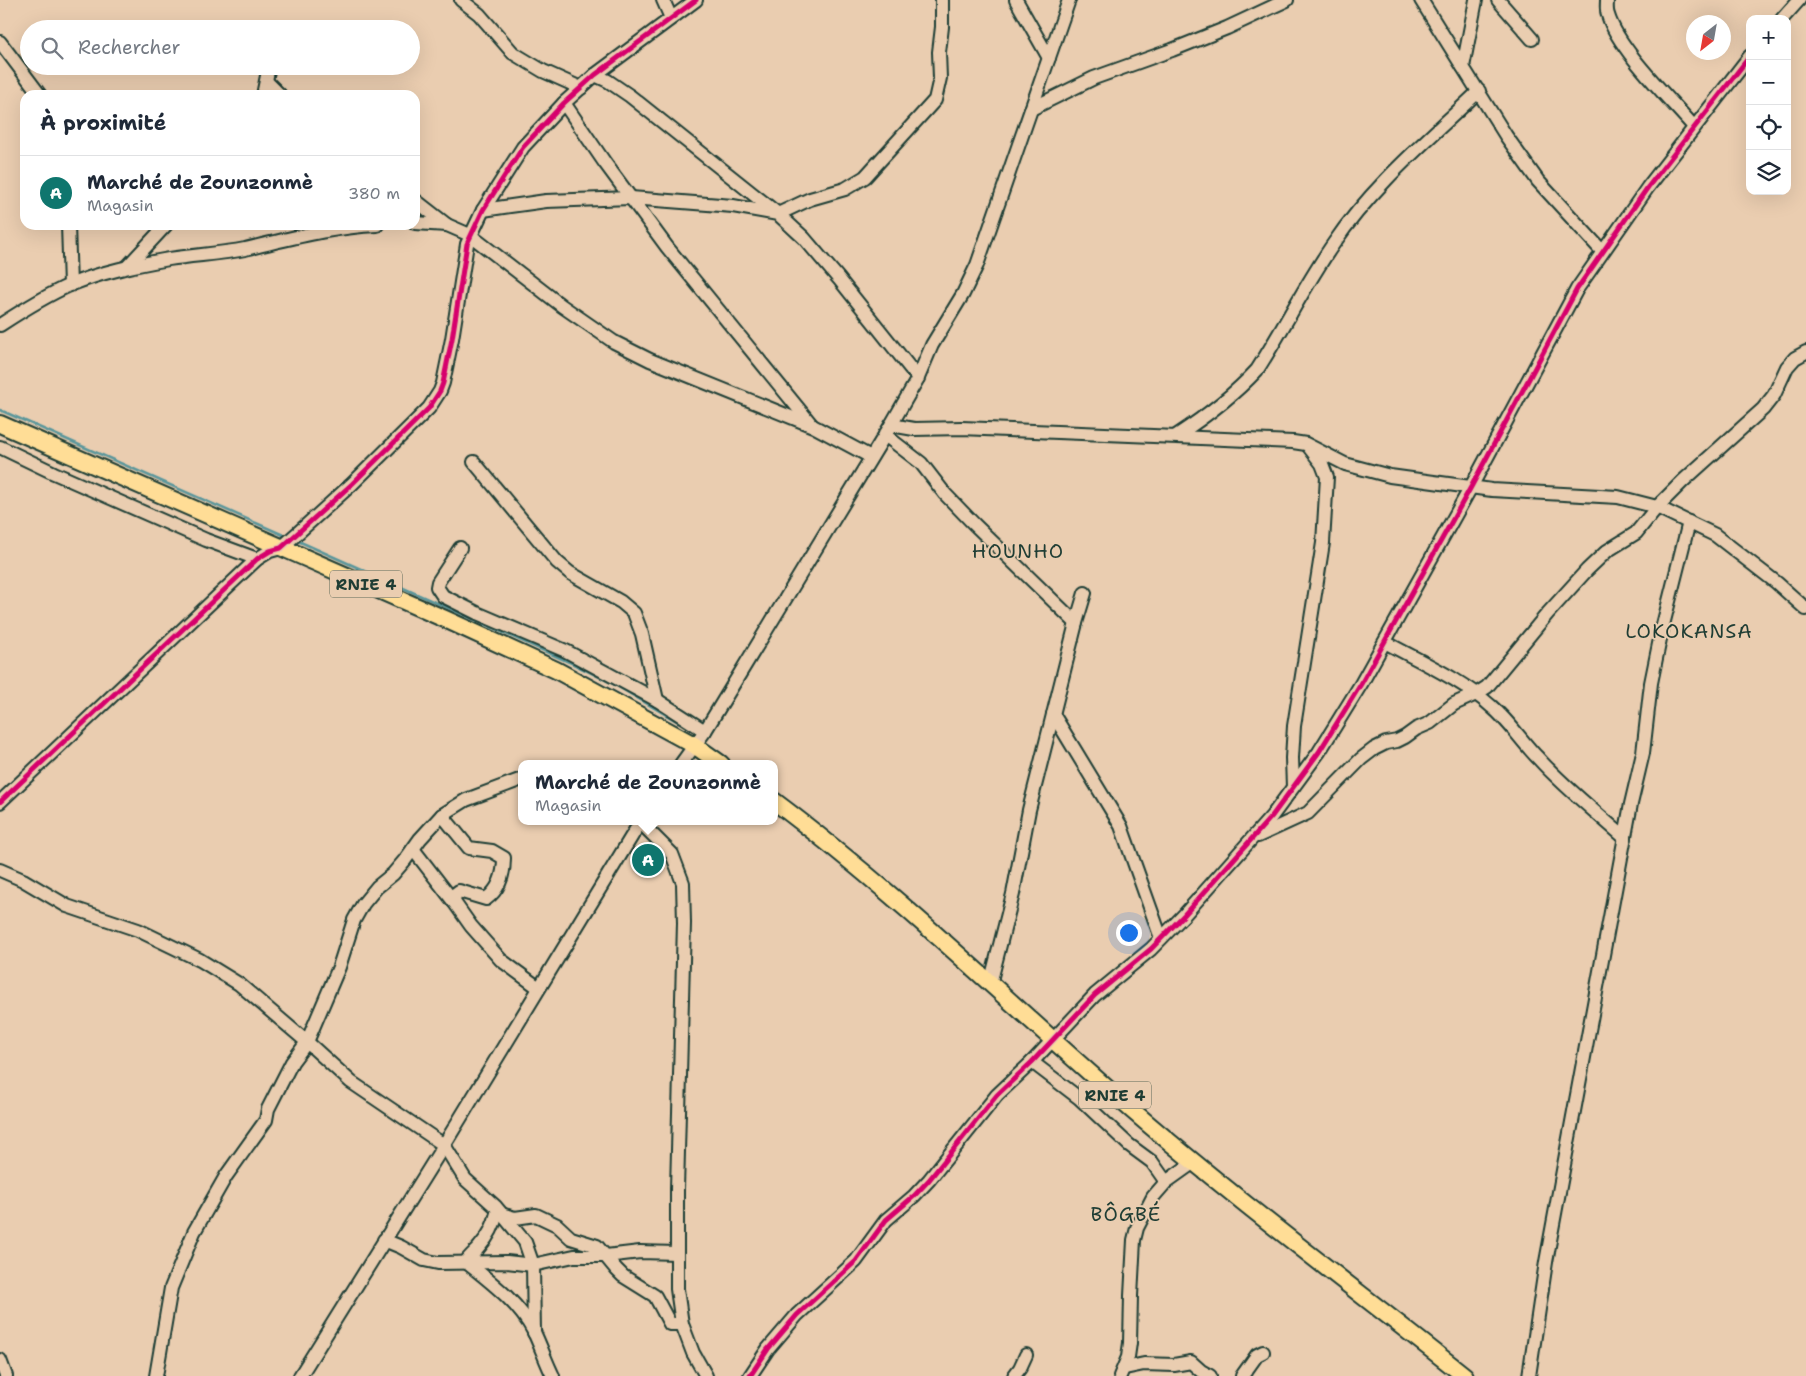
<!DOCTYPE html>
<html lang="fr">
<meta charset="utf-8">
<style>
body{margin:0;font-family:"Shantell Sans",sans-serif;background:#f6f6f7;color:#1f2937}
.controls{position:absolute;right:15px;top:15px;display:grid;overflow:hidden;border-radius:10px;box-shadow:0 5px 20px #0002}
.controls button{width:45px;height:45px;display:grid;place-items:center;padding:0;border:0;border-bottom:1px solid #e0e1e3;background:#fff;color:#1f2937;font:25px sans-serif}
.compass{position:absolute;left:1686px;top:15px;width:45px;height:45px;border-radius:50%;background:#fff;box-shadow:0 5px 20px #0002;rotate:211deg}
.you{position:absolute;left:1128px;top:932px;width:18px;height:18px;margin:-12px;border:4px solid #fff;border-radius:50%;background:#1a73e8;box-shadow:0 0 0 8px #1a73e833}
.badge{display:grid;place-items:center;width:32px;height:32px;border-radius:50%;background:#0f766e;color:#fff;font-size:16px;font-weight:700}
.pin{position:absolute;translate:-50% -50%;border:2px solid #fff;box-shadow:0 1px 5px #0006}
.popup{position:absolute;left:518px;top:760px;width:260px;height:65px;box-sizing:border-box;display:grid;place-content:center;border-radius:10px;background:#fff;filter:drop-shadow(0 1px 4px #0005);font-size:16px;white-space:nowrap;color:#747a83}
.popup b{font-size:19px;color:#1f2937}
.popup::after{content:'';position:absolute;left:50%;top:100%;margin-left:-10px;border:10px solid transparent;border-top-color:#fff}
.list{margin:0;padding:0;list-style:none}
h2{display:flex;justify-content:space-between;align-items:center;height:65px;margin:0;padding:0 20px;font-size:21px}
h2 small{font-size:16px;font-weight:400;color:#747a83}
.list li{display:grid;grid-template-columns:32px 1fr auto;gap:15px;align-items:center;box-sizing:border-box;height:75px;padding:0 20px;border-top:1px solid #e0e1e3}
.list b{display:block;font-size:19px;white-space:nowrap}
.list p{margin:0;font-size:16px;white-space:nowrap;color:#747a83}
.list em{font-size:16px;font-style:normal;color:#747a83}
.icon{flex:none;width:28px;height:28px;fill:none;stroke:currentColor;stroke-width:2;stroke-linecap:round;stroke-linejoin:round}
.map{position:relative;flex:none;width:1806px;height:1376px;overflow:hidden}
.search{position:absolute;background:#fff;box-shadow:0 5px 20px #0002;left:20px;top:20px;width:400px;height:55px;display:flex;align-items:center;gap:12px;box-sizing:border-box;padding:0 18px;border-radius:28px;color:#747a83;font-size:19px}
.panel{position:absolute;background:#fff;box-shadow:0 5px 20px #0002;left:20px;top:90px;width:400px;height:140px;border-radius:15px}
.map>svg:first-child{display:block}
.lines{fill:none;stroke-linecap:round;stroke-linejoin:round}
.stream{stroke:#5a969b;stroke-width:2.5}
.minor-casing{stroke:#1f3d34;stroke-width:16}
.major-casing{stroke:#1f3d34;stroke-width:20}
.minor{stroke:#eacdb0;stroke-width:12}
.major{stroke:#ffdd96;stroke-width:16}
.cycleway-casing{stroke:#eacdb0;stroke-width:8}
.cycleway{stroke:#d6006c;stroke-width:5}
.labels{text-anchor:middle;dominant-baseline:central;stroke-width:4;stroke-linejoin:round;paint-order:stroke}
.shield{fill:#eacdb0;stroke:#5c6859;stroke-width:1}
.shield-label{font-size:16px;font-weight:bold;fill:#1f3d34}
.quarter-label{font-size:20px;letter-spacing:1px;fill:#1f3d34;stroke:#eacdb0}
</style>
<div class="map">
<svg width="1806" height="1376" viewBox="0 0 1806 1376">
<rect width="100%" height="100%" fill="#eacdb0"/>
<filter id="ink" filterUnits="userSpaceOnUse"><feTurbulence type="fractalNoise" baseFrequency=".02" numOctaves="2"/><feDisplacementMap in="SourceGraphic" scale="10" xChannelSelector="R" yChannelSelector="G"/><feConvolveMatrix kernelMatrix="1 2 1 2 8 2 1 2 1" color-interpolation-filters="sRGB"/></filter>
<g filter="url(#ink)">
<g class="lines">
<g class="stream">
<polyline points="0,410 288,537"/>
<polyline points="296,540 569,662 615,685 678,722"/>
</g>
<defs>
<g id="minor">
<polyline points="461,0 479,14 513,53 543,71 581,88"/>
<polyline points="663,0 671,18"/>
<polyline points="1016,0 1049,58"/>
<polyline points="1421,0 1506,136 1538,181 1602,251"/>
<polyline points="1498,0 1532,39"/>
<path d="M1607 0C1607 5 1606 10 1608 15 1618 49 1670 99 1694 127"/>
<polyline points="1782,19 1799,0"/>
<polyline points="0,42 40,95"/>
<polyline points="1463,67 1476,0"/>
<polyline points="595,75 608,81 630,96 778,214 804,238 839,279 918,378"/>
<polyline points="267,82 280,95"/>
<polyline points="263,95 269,66"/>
<polyline points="564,103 605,163 667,247 811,424"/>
<polyline points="1031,109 1094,78 1172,50 1227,28 1287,0"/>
<polyline points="415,200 447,225 470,235 562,306 614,342 650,360 813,426 871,457"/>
<polyline points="483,210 546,201 631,198 733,206 778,214 810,199 845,189 865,177 935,100 940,78 939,52 942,27 942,0"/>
<polyline points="415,223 447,225"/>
<polyline points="68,225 70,285"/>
<polyline points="127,267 166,225"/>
<path d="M0 325C23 310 45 296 70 285 101 272 136 265 169 259 194 255 220 254 245 249 289 239 332 227 377 225"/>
<polyline points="891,425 914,429 962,428 1293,442 1306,444 1345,464 1390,476 1492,490 1618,497 1657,507 1715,535 1777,583 1806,609"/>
<polyline points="885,435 921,463 945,494 974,524 1076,623"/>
<path d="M1176 436C1205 417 1233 396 1257 370 1284 328 1306 283 1334 243 1373 185 1429 139 1479 91"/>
<polyline points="0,447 54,473 206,540 257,559"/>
<polyline points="474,462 557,562 570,573 621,602 634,613 642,634 657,700"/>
<polyline points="460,548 438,582 437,587 443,596 477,613 566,651 657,700 705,731"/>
<path d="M1385 642C1421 662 1461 679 1492 707 1510 722 1522 742 1538 758 1564 787 1596 812 1625 838"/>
<polyline points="1053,714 1121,826 1161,938"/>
<polyline points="681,764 705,731 891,425 918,378 932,345 963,294 977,265 1069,0"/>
<polyline points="1293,787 1292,758 1294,726 1323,543 1327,477 1322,464 1309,447"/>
<polyline points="0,802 257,559 270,551 281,548 352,484 429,408 440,391 443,383 452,339 467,244 483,210 523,147 564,103 595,75 696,0"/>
<path d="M442 815 469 848 492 851 504 858C504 874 500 889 486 899L459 891 455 894 454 902"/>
<polyline points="640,822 672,854 683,883 684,923 677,1189 677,1289 682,1324 693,1353 706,1376"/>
<polyline points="1258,836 1308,813 1361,759 1374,749 1386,743 1397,741 1405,737 1416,729 1430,723 1454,704 1476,694 1487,687 1548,613 1587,570 1607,551 1636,533 1657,507 1683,481 1763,409 1774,395 1787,367 1795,358 1806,352"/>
<polyline points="413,849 454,902 471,926 501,960 539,988"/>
<polyline points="0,870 23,880 67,906 138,930 200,960 239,984 307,1042 351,1082 444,1145 465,1179 496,1207 525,1242 533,1265 534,1333"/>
<polyline points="990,984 1013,894 1029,810 1076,623 1085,593"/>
<polyline points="1032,1062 1079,1098 1129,1145 1152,1162 1166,1182"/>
<polyline points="384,1240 401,1247 424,1260 438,1263 507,1262 533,1265 574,1256 606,1256 640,1252 677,1253"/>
<polyline points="0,1360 6,1376"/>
<polyline points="1125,1368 1144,1364 1174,1365 1191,1362 1201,1371 1210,1376"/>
<polyline points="156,1376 171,1288 194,1232 226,1176 266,1120 268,1109 292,1062 307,1042 339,967 354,920 363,904 377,887 393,874 405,860 420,839 442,815 466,800 522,779"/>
<polyline points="300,1376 444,1145 641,821"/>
<path d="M553 1376C546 1362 541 1347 534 1332 519 1303 491 1282 466 1262 470 1255 476 1252 480 1246 489 1236 494 1226 497 1213L515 1218 536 1215 557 1225 571 1238 597 1246 616 1269 623 1276 655 1296 670 1324H682"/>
<polyline points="750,1376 768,1349 797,1315 856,1261 886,1220 914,1196 929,1180 997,1095 1032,1062 1095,995 1151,949 1184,915 1272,816 1319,752 1361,684 1471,487 1577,289 1648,187 1750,56"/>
<polyline points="1014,1376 1020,1368 1026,1355"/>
<polyline points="1120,1376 1128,1357 1130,1343 1131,1296 1134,1240 1137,1228 1153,1197 1166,1182 1194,1162"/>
<polyline points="1242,1376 1257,1355 1263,1352"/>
<polyline points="1529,1376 1546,1262 1631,804 1643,753 1651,683 1662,629 1689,522"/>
</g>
<g id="major">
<polyline points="0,424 445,619 556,670 694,745 721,764"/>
<path d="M774 801C901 896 1014 1008 1133 1111 1240 1203 1354 1288 1465 1376"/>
</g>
</defs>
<use href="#minor" class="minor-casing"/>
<use href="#major" class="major-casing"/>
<use href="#minor" class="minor"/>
<use href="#major" class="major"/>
<defs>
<g id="cycleway">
<polyline points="0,802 257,559 270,551 281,548 352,484 429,408 440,391 443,383 452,339 467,244 483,210 523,147 564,103 595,75 696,0"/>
<polyline points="750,1376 768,1349 797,1315 856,1261 886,1220 914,1196 929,1180 997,1095 1032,1062 1095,995 1151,949 1184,915 1272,816 1319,752 1361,684 1471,487 1577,289 1648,187 1750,56"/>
</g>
</defs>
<use href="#cycleway" class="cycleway-casing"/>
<use href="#cycleway" class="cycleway"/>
</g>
</g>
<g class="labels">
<g class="shield">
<rect x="330" y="570.5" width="72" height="27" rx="4"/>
<rect x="1079" y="1081.5" width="72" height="27" rx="4"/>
</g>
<g class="shield-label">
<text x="366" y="584">RNIE 4</text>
<text x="1115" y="1095">RNIE 4</text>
</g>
<g class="quarter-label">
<text x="1018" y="551">HOUNHO</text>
<text x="1689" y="631">LOKOKANSA</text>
<text x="1126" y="1214">BÔGBÉ</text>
</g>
</g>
</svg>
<div class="controls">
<button>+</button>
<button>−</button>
<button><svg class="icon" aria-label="locate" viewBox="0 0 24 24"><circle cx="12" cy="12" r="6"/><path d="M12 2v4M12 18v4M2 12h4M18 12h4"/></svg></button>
<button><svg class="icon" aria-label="layers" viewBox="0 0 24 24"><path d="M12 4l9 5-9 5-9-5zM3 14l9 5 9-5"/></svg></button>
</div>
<svg class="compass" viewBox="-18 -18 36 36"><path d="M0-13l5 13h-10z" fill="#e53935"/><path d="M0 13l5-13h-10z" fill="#747a83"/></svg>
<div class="you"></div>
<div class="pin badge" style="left:648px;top:860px">A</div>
<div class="popup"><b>Marché de Zounzonmè</b>Magasin</div>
<div class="search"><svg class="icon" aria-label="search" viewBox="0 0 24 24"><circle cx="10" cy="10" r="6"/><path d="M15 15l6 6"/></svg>Rechercher</div>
<section class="panel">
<h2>À proximité<small></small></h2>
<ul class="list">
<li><span class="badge">A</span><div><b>Marché de Zounzonmè</b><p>Magasin</p></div><em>380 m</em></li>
</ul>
</section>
</div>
